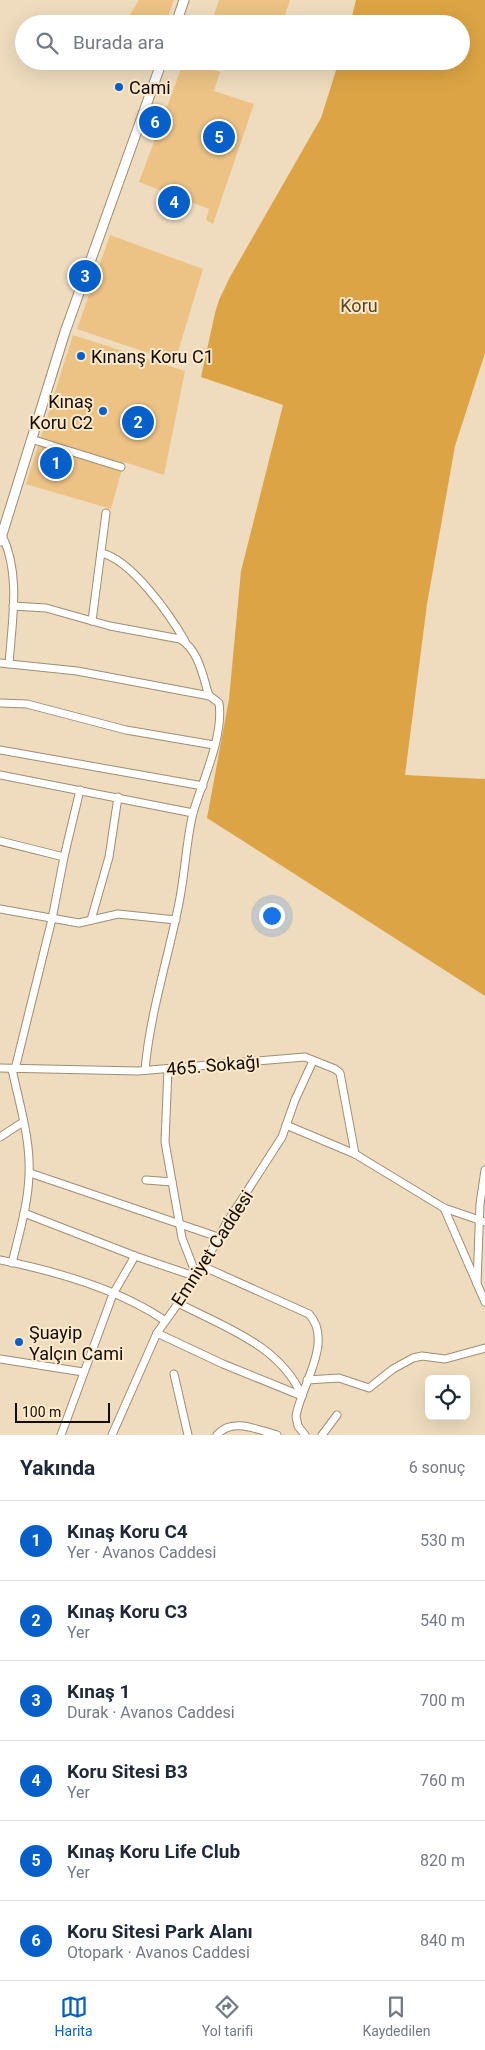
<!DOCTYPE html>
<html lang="tr">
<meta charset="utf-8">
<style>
body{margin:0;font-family:Roboto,sans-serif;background:#f6f6f7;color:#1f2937}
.controls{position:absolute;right:15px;bottom:15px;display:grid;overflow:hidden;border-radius:8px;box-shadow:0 5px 20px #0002}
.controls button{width:45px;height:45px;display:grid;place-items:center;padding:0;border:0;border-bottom:1px solid #e0e1e3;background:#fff;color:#1f2937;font:25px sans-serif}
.scale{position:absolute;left:15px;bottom:12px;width:95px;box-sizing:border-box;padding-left:5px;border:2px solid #130c04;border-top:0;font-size:14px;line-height:18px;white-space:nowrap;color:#130c04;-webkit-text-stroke:4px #fde9cb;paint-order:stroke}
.you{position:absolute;left:271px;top:915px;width:18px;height:18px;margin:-12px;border:4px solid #fff;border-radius:50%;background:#1a73e8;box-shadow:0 0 0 8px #1a73e833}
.badge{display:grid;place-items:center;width:32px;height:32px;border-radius:50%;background:#0760c9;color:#fff;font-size:16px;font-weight:700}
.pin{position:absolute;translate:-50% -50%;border:2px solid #fff;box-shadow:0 1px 5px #0006}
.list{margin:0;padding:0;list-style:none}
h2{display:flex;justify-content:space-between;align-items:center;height:65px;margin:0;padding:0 20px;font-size:21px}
h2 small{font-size:16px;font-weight:400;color:#747a83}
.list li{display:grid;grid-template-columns:32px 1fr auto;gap:15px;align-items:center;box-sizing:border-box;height:80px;padding:0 20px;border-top:1px solid #e0e1e3}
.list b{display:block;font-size:19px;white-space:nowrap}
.list p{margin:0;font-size:16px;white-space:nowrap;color:#747a83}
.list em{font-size:16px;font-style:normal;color:#747a83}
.icon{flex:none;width:28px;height:28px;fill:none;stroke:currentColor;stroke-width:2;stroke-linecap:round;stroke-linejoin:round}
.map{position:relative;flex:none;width:485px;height:1435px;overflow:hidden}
.search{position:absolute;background:#fff;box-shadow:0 5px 20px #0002;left:15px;right:15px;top:15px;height:55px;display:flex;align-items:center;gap:12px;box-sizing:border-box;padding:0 18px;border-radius:28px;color:#747a83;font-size:19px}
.sheet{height:545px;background:#fff}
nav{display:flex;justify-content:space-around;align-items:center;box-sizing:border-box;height:70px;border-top:1px solid #e0e1e3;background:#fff;font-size:14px;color:#747a83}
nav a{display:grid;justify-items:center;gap:2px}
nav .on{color:#0760c9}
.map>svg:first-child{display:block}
.green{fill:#ecc385}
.forest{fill:#dca444}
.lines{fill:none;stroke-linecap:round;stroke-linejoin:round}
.minor-casing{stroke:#9f8d72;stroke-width:9}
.tertiary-casing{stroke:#9f8d72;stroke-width:11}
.minor{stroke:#fff;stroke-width:7}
.tertiary{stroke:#fff;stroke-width:9}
.poi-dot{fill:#0760c9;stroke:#fde9cb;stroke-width:2}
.labels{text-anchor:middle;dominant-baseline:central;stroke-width:4;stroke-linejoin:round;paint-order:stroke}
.poi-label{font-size:18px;fill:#130c04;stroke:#fde9cb;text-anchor:start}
.park-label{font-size:18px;fill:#5a431c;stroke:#fde9cb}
.street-label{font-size:18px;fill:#130c04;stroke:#fde9cb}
</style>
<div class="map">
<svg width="485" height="1435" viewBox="0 0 485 1435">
<rect width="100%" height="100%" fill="#efdcbe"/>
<g class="green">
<polygon points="139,0 174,0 165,24 124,24"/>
<polygon points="219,0 290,0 282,24 211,24"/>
<polygon points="184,61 220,72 214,91 254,104 213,224 206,220 209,209 139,182"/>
<polygon points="110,235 203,269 175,362 77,329"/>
<polygon points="73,335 185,371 164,475 124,462 111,509 26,484"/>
</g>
<polygon class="forest" points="356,0 485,0 485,353 455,446 427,604 405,775 485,779 485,996 207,818 229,699 241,571 283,405 201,377 215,313 219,300 230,277 321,118 339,61 461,61 461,24 350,24"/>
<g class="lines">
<defs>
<g id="minor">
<polyline points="31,439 121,467"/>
<path d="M2 535C21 574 12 621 9 664"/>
<path d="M101 553C131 559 170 615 185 641"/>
<path d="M13 606 46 608 110 626 180 639C199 650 203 677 209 696"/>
<polyline points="92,621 106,513"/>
<path d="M0 663 77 671 210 696 219 703C224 736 202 782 193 813 186 842 185 874 179 903 168 959 150 1013 145 1070"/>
<polyline points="0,703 27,704 126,730 214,745"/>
<polyline points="0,750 203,786"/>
<polyline points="0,775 193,813"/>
<polyline points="0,841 64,857"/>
<polyline points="0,909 79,923 118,914 176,920"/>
<polyline points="91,920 109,857 118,797"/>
<polyline points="0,1068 138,1071 305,1057 335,1069 340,1073 355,1154"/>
<polyline points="15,1069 52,919 64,857 80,790"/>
<polyline points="168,1069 165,1142 182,1238 197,1277"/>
<polyline points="286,1125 355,1154 444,1208 485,1222"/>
<polyline points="0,1137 23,1122"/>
<polyline points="30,1173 218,1237"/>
<polyline points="146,1180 172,1182"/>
<polyline points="444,1208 485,1302"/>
<polyline points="24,1213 135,1256 197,1277"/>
<path d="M0 1260C55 1271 117 1288 164 1320"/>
<path d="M12 1263C19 1234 28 1205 29 1175 31 1140 19 1103 12 1069"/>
<path d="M202 1266 309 1314C334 1341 301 1386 296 1416L298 1426 305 1435"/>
<polyline points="477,1284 480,1204 485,1170"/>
<path d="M178 1303C224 1327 280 1345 302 1396"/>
<polyline points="157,1333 223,1364 302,1396"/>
<polyline points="0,1359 83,1372"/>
<polyline points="174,1374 188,1435"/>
<polyline points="307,1380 339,1378 369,1388 393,1369 413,1358 422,1356 445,1359 485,1348"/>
<polyline points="61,1435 113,1294 135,1256"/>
<polyline points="112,1435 157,1333 197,1277 226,1224 282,1137 295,1100 313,1061"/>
<path d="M217 1435C232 1417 258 1430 277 1435"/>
<polyline points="322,1435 337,1415"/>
</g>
<g id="tertiary">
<polyline points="176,24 184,0"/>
<polyline points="0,541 65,332 162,61"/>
</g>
</defs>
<use href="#minor" class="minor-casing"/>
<use href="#tertiary" class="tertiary-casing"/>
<use href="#minor" class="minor"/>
<use href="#tertiary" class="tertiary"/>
</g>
<g class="poi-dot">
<circle cx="119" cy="87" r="5"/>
<circle cx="81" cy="356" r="5"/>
<circle cx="103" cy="411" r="5"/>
<circle cx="19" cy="1342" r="5"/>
</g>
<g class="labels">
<g class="poi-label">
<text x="129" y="87">Cami</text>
<text x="91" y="356">Kınanş Koru C1</text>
<text x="93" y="401" text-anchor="end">Kınaş<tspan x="93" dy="21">Koru C2</tspan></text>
<text x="29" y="1332">Şuayip<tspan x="29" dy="21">Yalçın Cami</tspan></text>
</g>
<g class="park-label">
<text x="359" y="305">Koru</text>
</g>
<g class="street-label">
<text transform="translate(213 1065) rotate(-5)">465. Sokağı</text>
<text transform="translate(212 1248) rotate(-57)">Emniyet Caddesi</text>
</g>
</g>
</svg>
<div class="controls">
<button><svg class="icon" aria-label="locate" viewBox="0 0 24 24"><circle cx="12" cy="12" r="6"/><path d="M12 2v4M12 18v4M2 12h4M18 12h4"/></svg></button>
</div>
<div class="scale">100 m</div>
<div class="you"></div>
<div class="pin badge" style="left:56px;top:463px">1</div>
<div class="pin badge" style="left:138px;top:422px">2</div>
<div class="pin badge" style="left:85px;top:276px">3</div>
<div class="pin badge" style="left:174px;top:202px">4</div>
<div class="pin badge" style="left:219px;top:137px">5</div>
<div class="pin badge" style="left:155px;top:122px">6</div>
<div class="search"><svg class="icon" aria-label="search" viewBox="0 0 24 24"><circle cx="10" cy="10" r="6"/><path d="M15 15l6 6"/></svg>Burada ara</div>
</div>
<section class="sheet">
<h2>Yakında<small>6 sonuç</small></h2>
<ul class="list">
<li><span class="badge">1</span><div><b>Kınaş Koru C4</b><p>Yer · Avanos Caddesi</p></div><em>530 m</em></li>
<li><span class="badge">2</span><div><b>Kınaş Koru C3</b><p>Yer</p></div><em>540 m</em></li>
<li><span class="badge">3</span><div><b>Kınaş 1</b><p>Durak · Avanos Caddesi</p></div><em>700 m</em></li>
<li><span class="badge">4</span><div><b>Koru Sitesi B3</b><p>Yer</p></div><em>760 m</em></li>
<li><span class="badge">5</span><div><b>Kınaş Koru Life Club</b><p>Yer</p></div><em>820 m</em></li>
<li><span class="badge">6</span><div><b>Koru Sitesi Park Alanı</b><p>Otopark · Avanos Caddesi</p></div><em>840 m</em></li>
</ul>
</section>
<nav>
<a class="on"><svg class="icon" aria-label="map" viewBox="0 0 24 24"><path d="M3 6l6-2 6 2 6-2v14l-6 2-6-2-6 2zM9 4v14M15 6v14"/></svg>Harita</a>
<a><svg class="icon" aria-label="directions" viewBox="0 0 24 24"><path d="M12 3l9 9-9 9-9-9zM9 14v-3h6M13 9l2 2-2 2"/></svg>Yol tarifi</a>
<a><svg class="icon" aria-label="saved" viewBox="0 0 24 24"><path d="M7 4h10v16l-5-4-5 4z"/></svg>Kaydedilen</a>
</nav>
